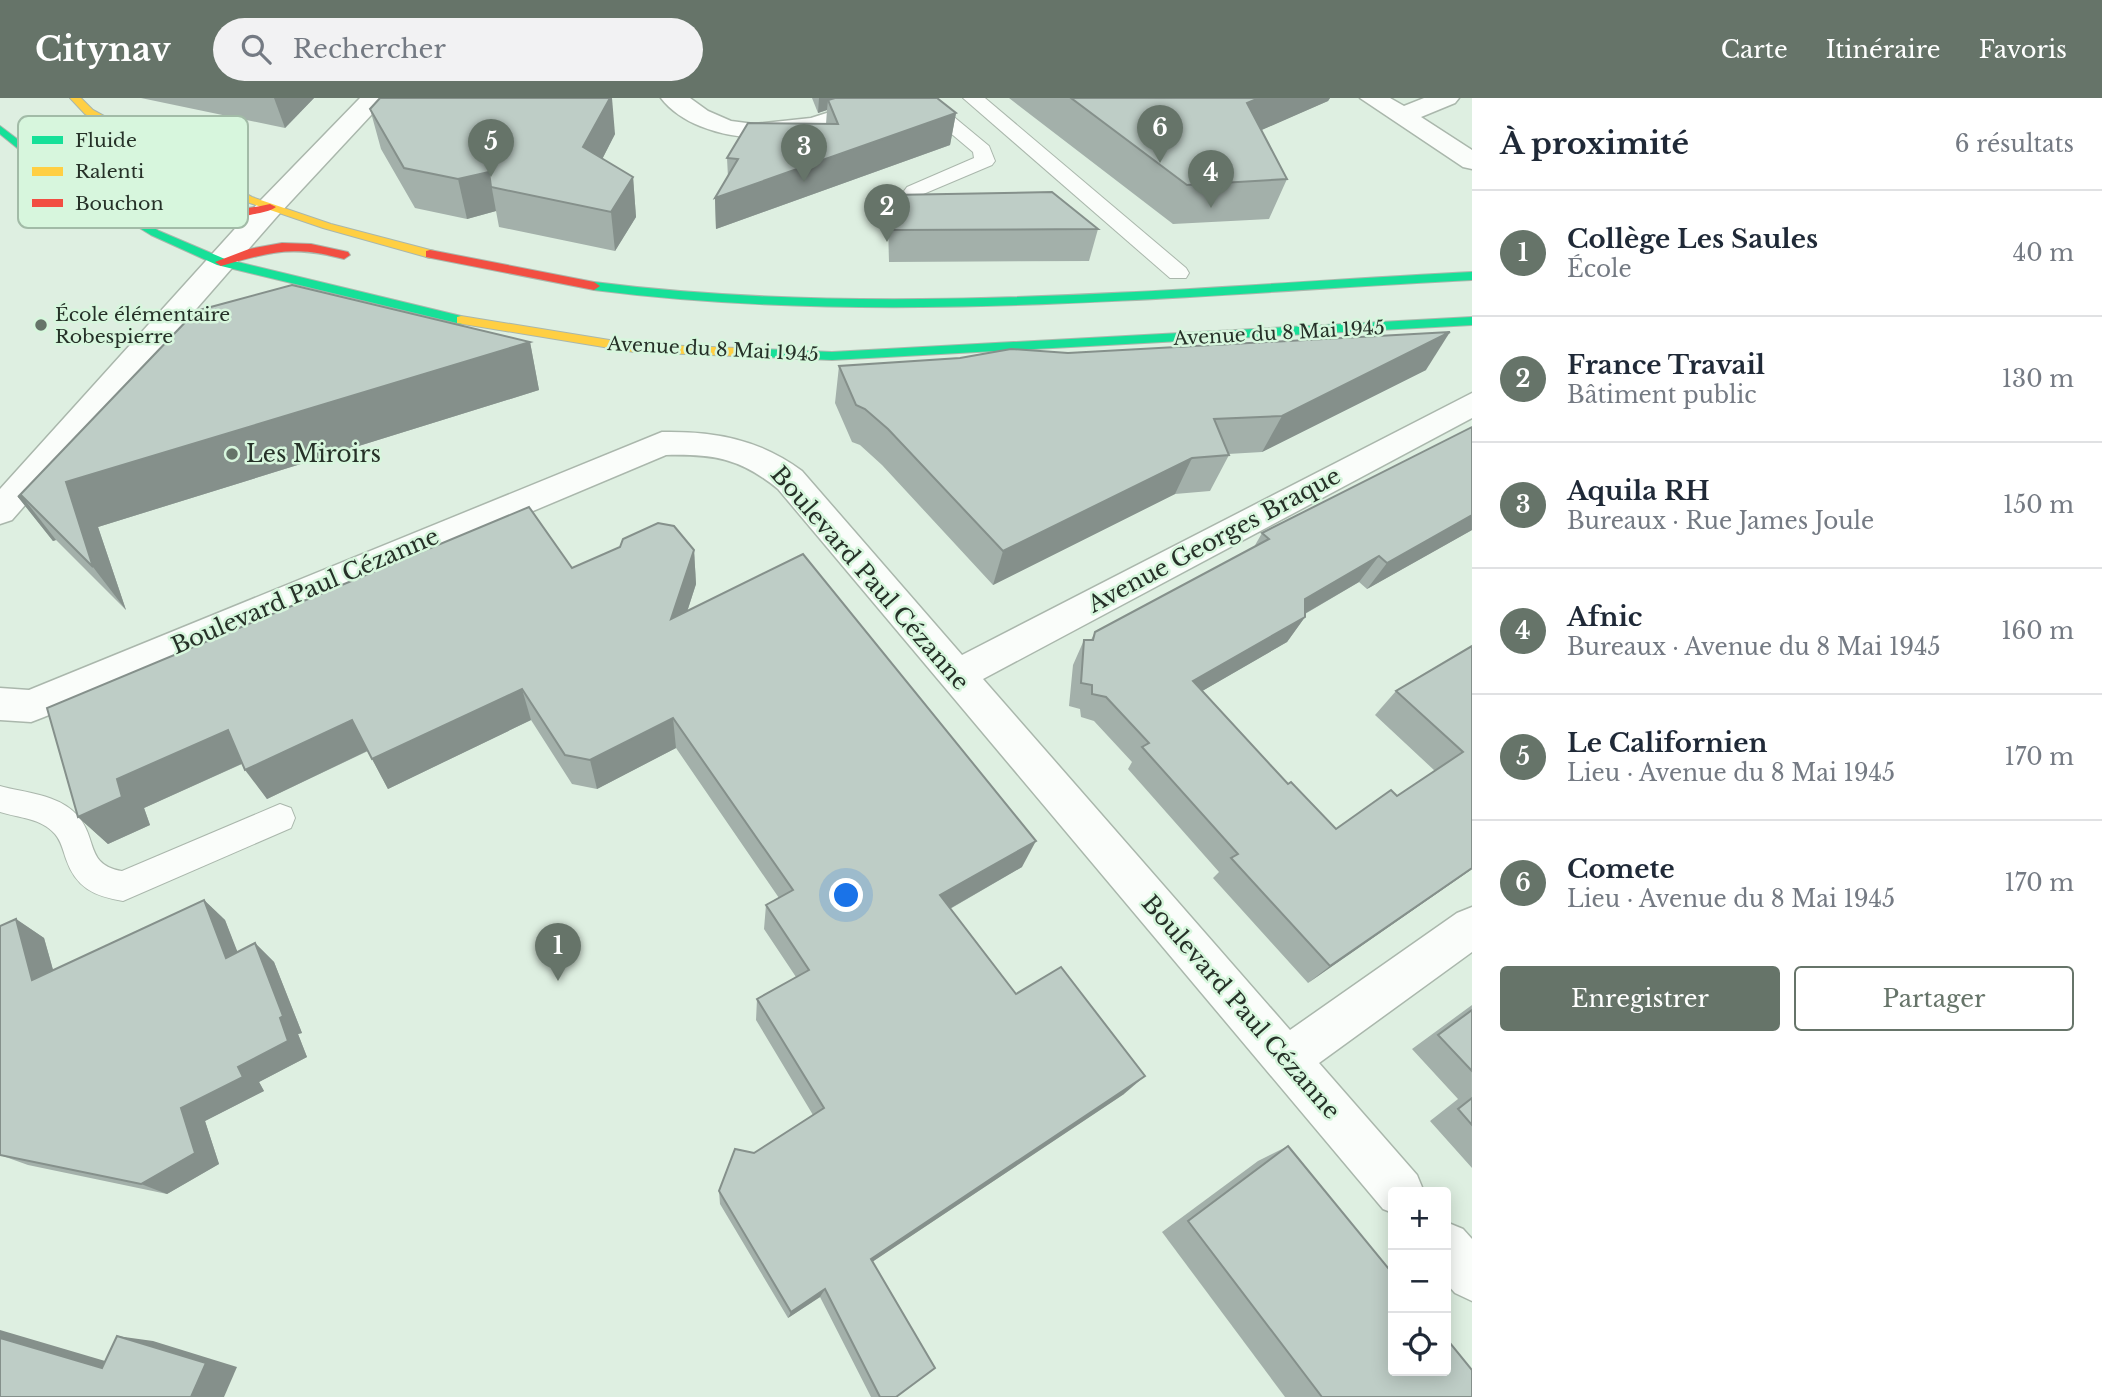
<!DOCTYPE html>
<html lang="fr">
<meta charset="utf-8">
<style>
body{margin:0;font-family:"Libre Baskerville",serif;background:#f2f2f3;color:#1f2937}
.controls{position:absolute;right:21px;bottom:21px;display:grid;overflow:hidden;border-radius:7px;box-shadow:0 4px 18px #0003}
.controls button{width:63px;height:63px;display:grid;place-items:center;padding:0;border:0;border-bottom:2px solid #e0e1e3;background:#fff;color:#1f2937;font:35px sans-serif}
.you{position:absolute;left:847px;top:798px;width:24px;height:24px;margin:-18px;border:5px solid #fff;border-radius:50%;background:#1a73e8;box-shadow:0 0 0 10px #1a73e833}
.badge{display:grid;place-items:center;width:46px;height:46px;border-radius:50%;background:#667469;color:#fff;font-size:23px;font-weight:700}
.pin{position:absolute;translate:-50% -58px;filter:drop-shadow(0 2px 4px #0008)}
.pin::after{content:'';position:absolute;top:37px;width:24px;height:21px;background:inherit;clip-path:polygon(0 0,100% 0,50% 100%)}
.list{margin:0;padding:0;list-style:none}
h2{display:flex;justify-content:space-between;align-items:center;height:91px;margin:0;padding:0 28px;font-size:30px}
h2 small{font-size:23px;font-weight:400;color:#747a83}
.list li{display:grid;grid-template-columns:46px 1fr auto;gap:21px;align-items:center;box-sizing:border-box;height:126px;padding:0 28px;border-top:2px solid #e0e1e3}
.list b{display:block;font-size:26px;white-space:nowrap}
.list p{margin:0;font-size:23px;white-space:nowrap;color:#747a83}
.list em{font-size:23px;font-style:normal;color:#747a83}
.actions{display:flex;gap:14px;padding:21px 28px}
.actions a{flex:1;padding:16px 0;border:2px solid #667469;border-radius:7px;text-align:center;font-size:24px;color:#667469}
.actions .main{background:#667469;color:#fff}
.icon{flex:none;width:38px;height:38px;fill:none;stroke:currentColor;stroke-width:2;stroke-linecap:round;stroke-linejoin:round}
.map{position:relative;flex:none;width:1472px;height:1299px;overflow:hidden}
header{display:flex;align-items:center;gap:42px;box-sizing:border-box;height:98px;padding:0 35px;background:#667469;color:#fff}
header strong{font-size:33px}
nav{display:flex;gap:38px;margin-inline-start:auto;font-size:24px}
.search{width:490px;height:63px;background:#f2f2f3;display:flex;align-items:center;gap:18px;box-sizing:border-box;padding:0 24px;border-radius:38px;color:#747a83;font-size:26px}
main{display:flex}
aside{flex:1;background:#fff}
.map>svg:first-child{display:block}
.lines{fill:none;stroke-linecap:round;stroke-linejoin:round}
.lane-casing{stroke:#aab7ac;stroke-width:2}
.street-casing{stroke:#aab7ac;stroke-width:3}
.fast-casing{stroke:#aab7ac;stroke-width:2}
.slow-casing{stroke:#aab7ac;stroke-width:2}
.jam-casing{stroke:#aab7ac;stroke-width:2}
.lane{fill:#fafdfa;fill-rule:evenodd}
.street{fill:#fafdfa;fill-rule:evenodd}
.fast{fill:#16e098;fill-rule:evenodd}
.slow{fill:#ffcf43;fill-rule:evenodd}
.jam{fill:#f24e42;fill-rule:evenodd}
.wall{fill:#a3b0aa}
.shaded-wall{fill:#85908b}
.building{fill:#becdc6;stroke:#85908b;stroke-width:2}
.poi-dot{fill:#667469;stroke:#d7f6dd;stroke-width:2.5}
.labels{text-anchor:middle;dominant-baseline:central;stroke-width:5;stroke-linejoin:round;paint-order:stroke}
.far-poi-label{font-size:19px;fill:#263128;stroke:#d7f6dd;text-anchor:start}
.far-street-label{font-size:19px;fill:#263128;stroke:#d7f6dd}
.poi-label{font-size:23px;fill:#263128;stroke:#d7f6dd;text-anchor:start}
.street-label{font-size:23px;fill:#263128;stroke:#d7f6dd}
.key{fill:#d7f6dd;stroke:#a2bba7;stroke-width:2}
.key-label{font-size:19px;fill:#263128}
</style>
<header>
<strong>Citynav</strong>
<div class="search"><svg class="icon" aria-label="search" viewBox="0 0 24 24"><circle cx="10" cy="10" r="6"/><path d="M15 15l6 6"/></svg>Rechercher</div>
<nav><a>Carte</a><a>Itinéraire</a><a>Favoris</a></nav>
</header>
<main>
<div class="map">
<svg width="1472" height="1299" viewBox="0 0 1472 1299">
<rect width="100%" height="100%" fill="#deefe1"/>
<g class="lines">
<defs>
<g id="lane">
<polygon points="909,0 931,0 989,48 995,63 992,67 921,97 907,97 904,93 907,89 974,60 973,54"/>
<polygon points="963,0 985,0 1186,170 1189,175 1186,180 1170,180"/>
<path d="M0 688C25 695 58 696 77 717 98 740 85 767 122 773L280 706 291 710 295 720 291 730 123 803C94 798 76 790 66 761 63 752 61 743 55 736 41 720 19 720 0 714Z"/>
</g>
<g id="street">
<polygon points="360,0 387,0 280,115 12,422 0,426 0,391 260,103"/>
<path d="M661 0H690L708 13 731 23 754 26 811 20 874 0H912L908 5C841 28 769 56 700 28 686 23 670 12 661 0Z"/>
<polygon points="1360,0 1390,0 1404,8 1424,0 1459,0 1455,5 1421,19 1472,52 1472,71 1463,69"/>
<path d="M1472 295V320L983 581 1290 932 1457 815 1472 809V854L1319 965 1417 1077 1424 1094H1393V1115L1383 1111 778 391C740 360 713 356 666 357L44 619 31 624 0 622V590L29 592 662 334C714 333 759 341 802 373L962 557Z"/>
<polygon points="1446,1124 1463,1131 1472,1141 1472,1203 1455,1195 1446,1185"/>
</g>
<g id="fast">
<polygon points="0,28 50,66 159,133 225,161 461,218 467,222 461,226 217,167 151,137 42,70 0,36"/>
<path d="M1472 174V182C1180 197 885 229 594 192L588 188 594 184C885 221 1180 189 1472 174Z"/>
<polygon points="1472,219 1472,227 832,262 737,258 731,254 737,250 832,254"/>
</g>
<g id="slow">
<polygon points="70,0 81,0 93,12 252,99 331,126 434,153 436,156 430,160 323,130 244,103 85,16"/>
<polygon points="461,218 634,246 737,250 743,254 737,258 634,254 457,225 457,219"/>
</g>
<g id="jam">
<path d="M94 67H102C166 107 193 123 270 106L276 109C269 114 259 115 250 117 190 131 143 102 94 71Z"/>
<path d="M282 145 311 146 348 154 350 157 344 161C292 147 271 154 221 168L215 164 249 151Z"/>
<polygon points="430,152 594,184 600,188 594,192 426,159 426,153"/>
</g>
</defs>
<use href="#lane" class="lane-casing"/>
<use href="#street" class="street-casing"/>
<use href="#fast" class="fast-casing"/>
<use href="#slow" class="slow-casing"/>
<use href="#jam" class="jam-casing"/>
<use href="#lane" class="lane"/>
<use href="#street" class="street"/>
<use href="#fast" class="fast"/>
<use href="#slow" class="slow"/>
<use href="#jam" class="jam"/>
</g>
<g class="wall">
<polygon points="141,0 314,0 285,30"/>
<polygon points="812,0 937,0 956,15 950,47 716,131 715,100 728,79 727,60 826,26 827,12 818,15"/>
<polygon points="1009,0 1330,0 1328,3 1261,32 1287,81 1269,121 1173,126"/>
<polygon points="370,11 615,36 602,61 633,79 636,119 615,153 499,129 496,113 467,121 415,110 381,51"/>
<polygon points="892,97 1098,131 1089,163 889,164 888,128"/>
<polygon points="530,244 539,292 98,429 126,512 56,442 53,443 18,399"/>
<polygon points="1068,255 1426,272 1262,354 1228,356 1229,357 1210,393 1175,396 993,487 882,367 860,347 852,344 835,305 839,268"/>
<polygon points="1472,329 1472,432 1367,491 1359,484 1305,516 1305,519 1287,544 1202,593 1288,686 1336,731 1397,698 1435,673 1375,617 1396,593 1472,548 1472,771 1308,885 1213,780 1219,774 1128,671 1132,664 1094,623 1081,619 1080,611 1069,608 1073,567 1084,542 1091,542 1095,534 1254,449 1262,435"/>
<polygon points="694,452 696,486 687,514 1022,769 950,811 1016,896 1124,996 872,1164 896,1299 871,1299 820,1199 788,1220 720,1106 719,1093 754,1055 813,1017 756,922 757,901 796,879 764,831 766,807 779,800 676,650 597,691 572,686 531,622 388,691 368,653 267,701 242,666 144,710 150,727 108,746 78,719 572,470"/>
<polygon points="204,802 225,822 237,854 255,845 274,864 302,935 298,936 307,959 259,984 264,993 205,1023 219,1066 167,1096 28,1067 0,1057 16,821 44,840 53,872"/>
<polygon points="1472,907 1472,1070 1430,1023 1458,1001 1412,951"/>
<polygon points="1288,1048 1472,1299 1285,1299 1162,1134 1258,1063"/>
</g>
<g class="shaded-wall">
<polygon points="274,0 314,0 285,30"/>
<polygon points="610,0 612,0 615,36 588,89 583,49"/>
<polygon points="819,0 865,0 828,2 827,12 818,15"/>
<polygon points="1259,0 1330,0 1328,3 1232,45 1247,5"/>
<polygon points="956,15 950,47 716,131 715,100"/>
<polygon points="489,74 496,113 467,121 458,81"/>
<polygon points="633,79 636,119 615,153 611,114"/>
<polygon points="1450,234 1426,272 1262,354 1282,318"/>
<polygon points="530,244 539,292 98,429 126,512 93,469 66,384"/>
<polygon points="1192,360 1175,396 993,487 1003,453"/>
<polygon points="21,397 56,442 53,443 18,399"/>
<polygon points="1472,417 1472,432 1367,491 1387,465"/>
<polygon points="694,452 696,486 674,554 671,521"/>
<polygon points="1379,458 1359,484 1287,526 1305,501"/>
<polygon points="1305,519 1287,544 1178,607 1193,583"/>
<polygon points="522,591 531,622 388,691 372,661"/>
<polygon points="673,620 676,650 597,691 590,662"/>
<polygon points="352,622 369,652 267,701 245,672"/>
<polygon points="228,632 250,662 144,710 150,727 108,746 78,719 117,681"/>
<polygon points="1036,743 1022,769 930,822 940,797"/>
<polygon points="1472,770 1472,771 1308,885 1330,868"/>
<polygon points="204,802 225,822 247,878 226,860"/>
<polygon points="16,821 44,840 61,900 32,882"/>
<polygon points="255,845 274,864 302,935 298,936 307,959 259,984 264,993 205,1023 219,1066 167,1096 141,1086 181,1010 238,969 280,920"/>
<polygon points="1145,978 1124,996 863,1170 871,1161"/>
<polygon points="825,1191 820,1199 788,1220 791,1214"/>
<polygon points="0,1232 139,1273 102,1270 0,1240"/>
<polygon points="117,1238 153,1243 237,1269 224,1299 191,1299"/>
</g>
<g class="building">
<polygon points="380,0 610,0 583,49 633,79 611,114 491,89 489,74 458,81 404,70 370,11"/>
<polygon points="835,0 937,0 956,15 715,100 738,61 727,60 748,25 838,26 828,2"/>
<polygon points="1071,0 1259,0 1247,5 1287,81 1187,87"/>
<polygon points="1052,94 1098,131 893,132 892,97"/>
<polygon points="292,187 530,244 66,384 93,469 21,397 18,399 196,213"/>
<polygon points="1450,234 1282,318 1214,321 1229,357 1192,360 1003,453 888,331 865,311 856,307 839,268 960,260 1011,251 1068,255"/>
<polygon points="1472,329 1472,417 1387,465 1379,458 1305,501 1305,519 1193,583 1288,686 1291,684 1336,731 1391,692 1397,698 1463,654 1396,593 1472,548 1472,770 1330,868 1231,760 1238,756 1142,649 1149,645 1106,599 1092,596 1092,587 1081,585 1084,542 1093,542 1095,534 1269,441 1262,435"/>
<polygon points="529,409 572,470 620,449 623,441 658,425 674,428 694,452 671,521 803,456 1036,743 940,797 1016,896 1061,869 1145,978 871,1161 935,1270 896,1299 880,1299 825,1191 791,1214 719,1093 735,1051 754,1055 824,1010 757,901 809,872 766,807 793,792 673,620 590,662 565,657 522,591 372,661 352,622 245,672 228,632 117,681 122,699 78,719 47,610"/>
<polygon points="204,802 226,860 255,845 283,918 280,920 288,943 238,969 243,979 181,1010 195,1055 141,1086 0,1057 0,828 16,821 32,882"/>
<polygon points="1472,912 1472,973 1438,937"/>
<polygon points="1472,1000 1472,1027 1458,1011"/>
<polygon points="1288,1048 1393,1176 1393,1273 1446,1273 1446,1240 1472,1272 1472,1299 1322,1299 1188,1123"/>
<polygon points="117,1238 206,1265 191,1299 0,1299 0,1240 102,1270"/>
</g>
<g class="poi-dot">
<circle cx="41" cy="227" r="7"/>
<circle cx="232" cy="356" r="7"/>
</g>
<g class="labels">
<g class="far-poi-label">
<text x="55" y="216">École élémentaire<tspan x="55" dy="22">Robespierre</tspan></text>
</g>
<g class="far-street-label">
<text transform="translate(1279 235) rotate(-3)">Avenue du 8 Mai 1945</text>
<text transform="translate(713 251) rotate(3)">Avenue du 8 Mai 1945</text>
</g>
<g class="poi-label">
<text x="246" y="356">Les Miroirs</text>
</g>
<g class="street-label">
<text transform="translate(1214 442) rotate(-28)">Avenue Georges Braque</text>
<text transform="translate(870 480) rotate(49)">Boulevard Paul Cézanne</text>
<text transform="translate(305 493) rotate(-23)">Boulevard Paul Cézanne</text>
<text transform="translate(1241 909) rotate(49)">Boulevard Paul Cézanne</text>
</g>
</g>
<rect x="18" y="18" width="230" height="112" rx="10" class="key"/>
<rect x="32" y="38" width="31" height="8" fill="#16e098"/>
<rect x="32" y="69" width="31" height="9" fill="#ffcf43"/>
<rect x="32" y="101" width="31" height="8" fill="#f24e42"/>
<g class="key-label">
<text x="75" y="49">Fluide</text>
<text x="75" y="80">Ralenti</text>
<text x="75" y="112">Bouchon</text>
</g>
</svg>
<div class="controls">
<button>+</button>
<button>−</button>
<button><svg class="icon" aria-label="locate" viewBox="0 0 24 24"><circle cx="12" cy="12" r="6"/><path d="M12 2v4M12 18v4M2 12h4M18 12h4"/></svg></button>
</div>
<div class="you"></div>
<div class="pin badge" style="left:558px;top:883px">1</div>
<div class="pin badge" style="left:887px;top:144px">2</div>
<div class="pin badge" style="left:804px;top:84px">3</div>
<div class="pin badge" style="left:1211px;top:110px">4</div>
<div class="pin badge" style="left:491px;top:79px">5</div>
<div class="pin badge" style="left:1160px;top:65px">6</div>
</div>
<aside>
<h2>À proximité<small>6 résultats</small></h2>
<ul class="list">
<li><span class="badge">1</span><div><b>Collège Les Saules</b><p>École</p></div><em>40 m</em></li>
<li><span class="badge">2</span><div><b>France Travail</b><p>Bâtiment public</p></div><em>130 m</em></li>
<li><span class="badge">3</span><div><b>Aquila RH</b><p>Bureaux · Rue James Joule</p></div><em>150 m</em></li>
<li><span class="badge">4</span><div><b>Afnic</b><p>Bureaux · Avenue du 8 Mai 1945</p></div><em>160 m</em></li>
<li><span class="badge">5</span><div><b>Le Californien</b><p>Lieu · Avenue du 8 Mai 1945</p></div><em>170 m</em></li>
<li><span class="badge">6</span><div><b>Comete</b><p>Lieu · Avenue du 8 Mai 1945</p></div><em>170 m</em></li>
</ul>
<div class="actions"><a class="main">Enregistrer</a><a>Partager</a></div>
</aside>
</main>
